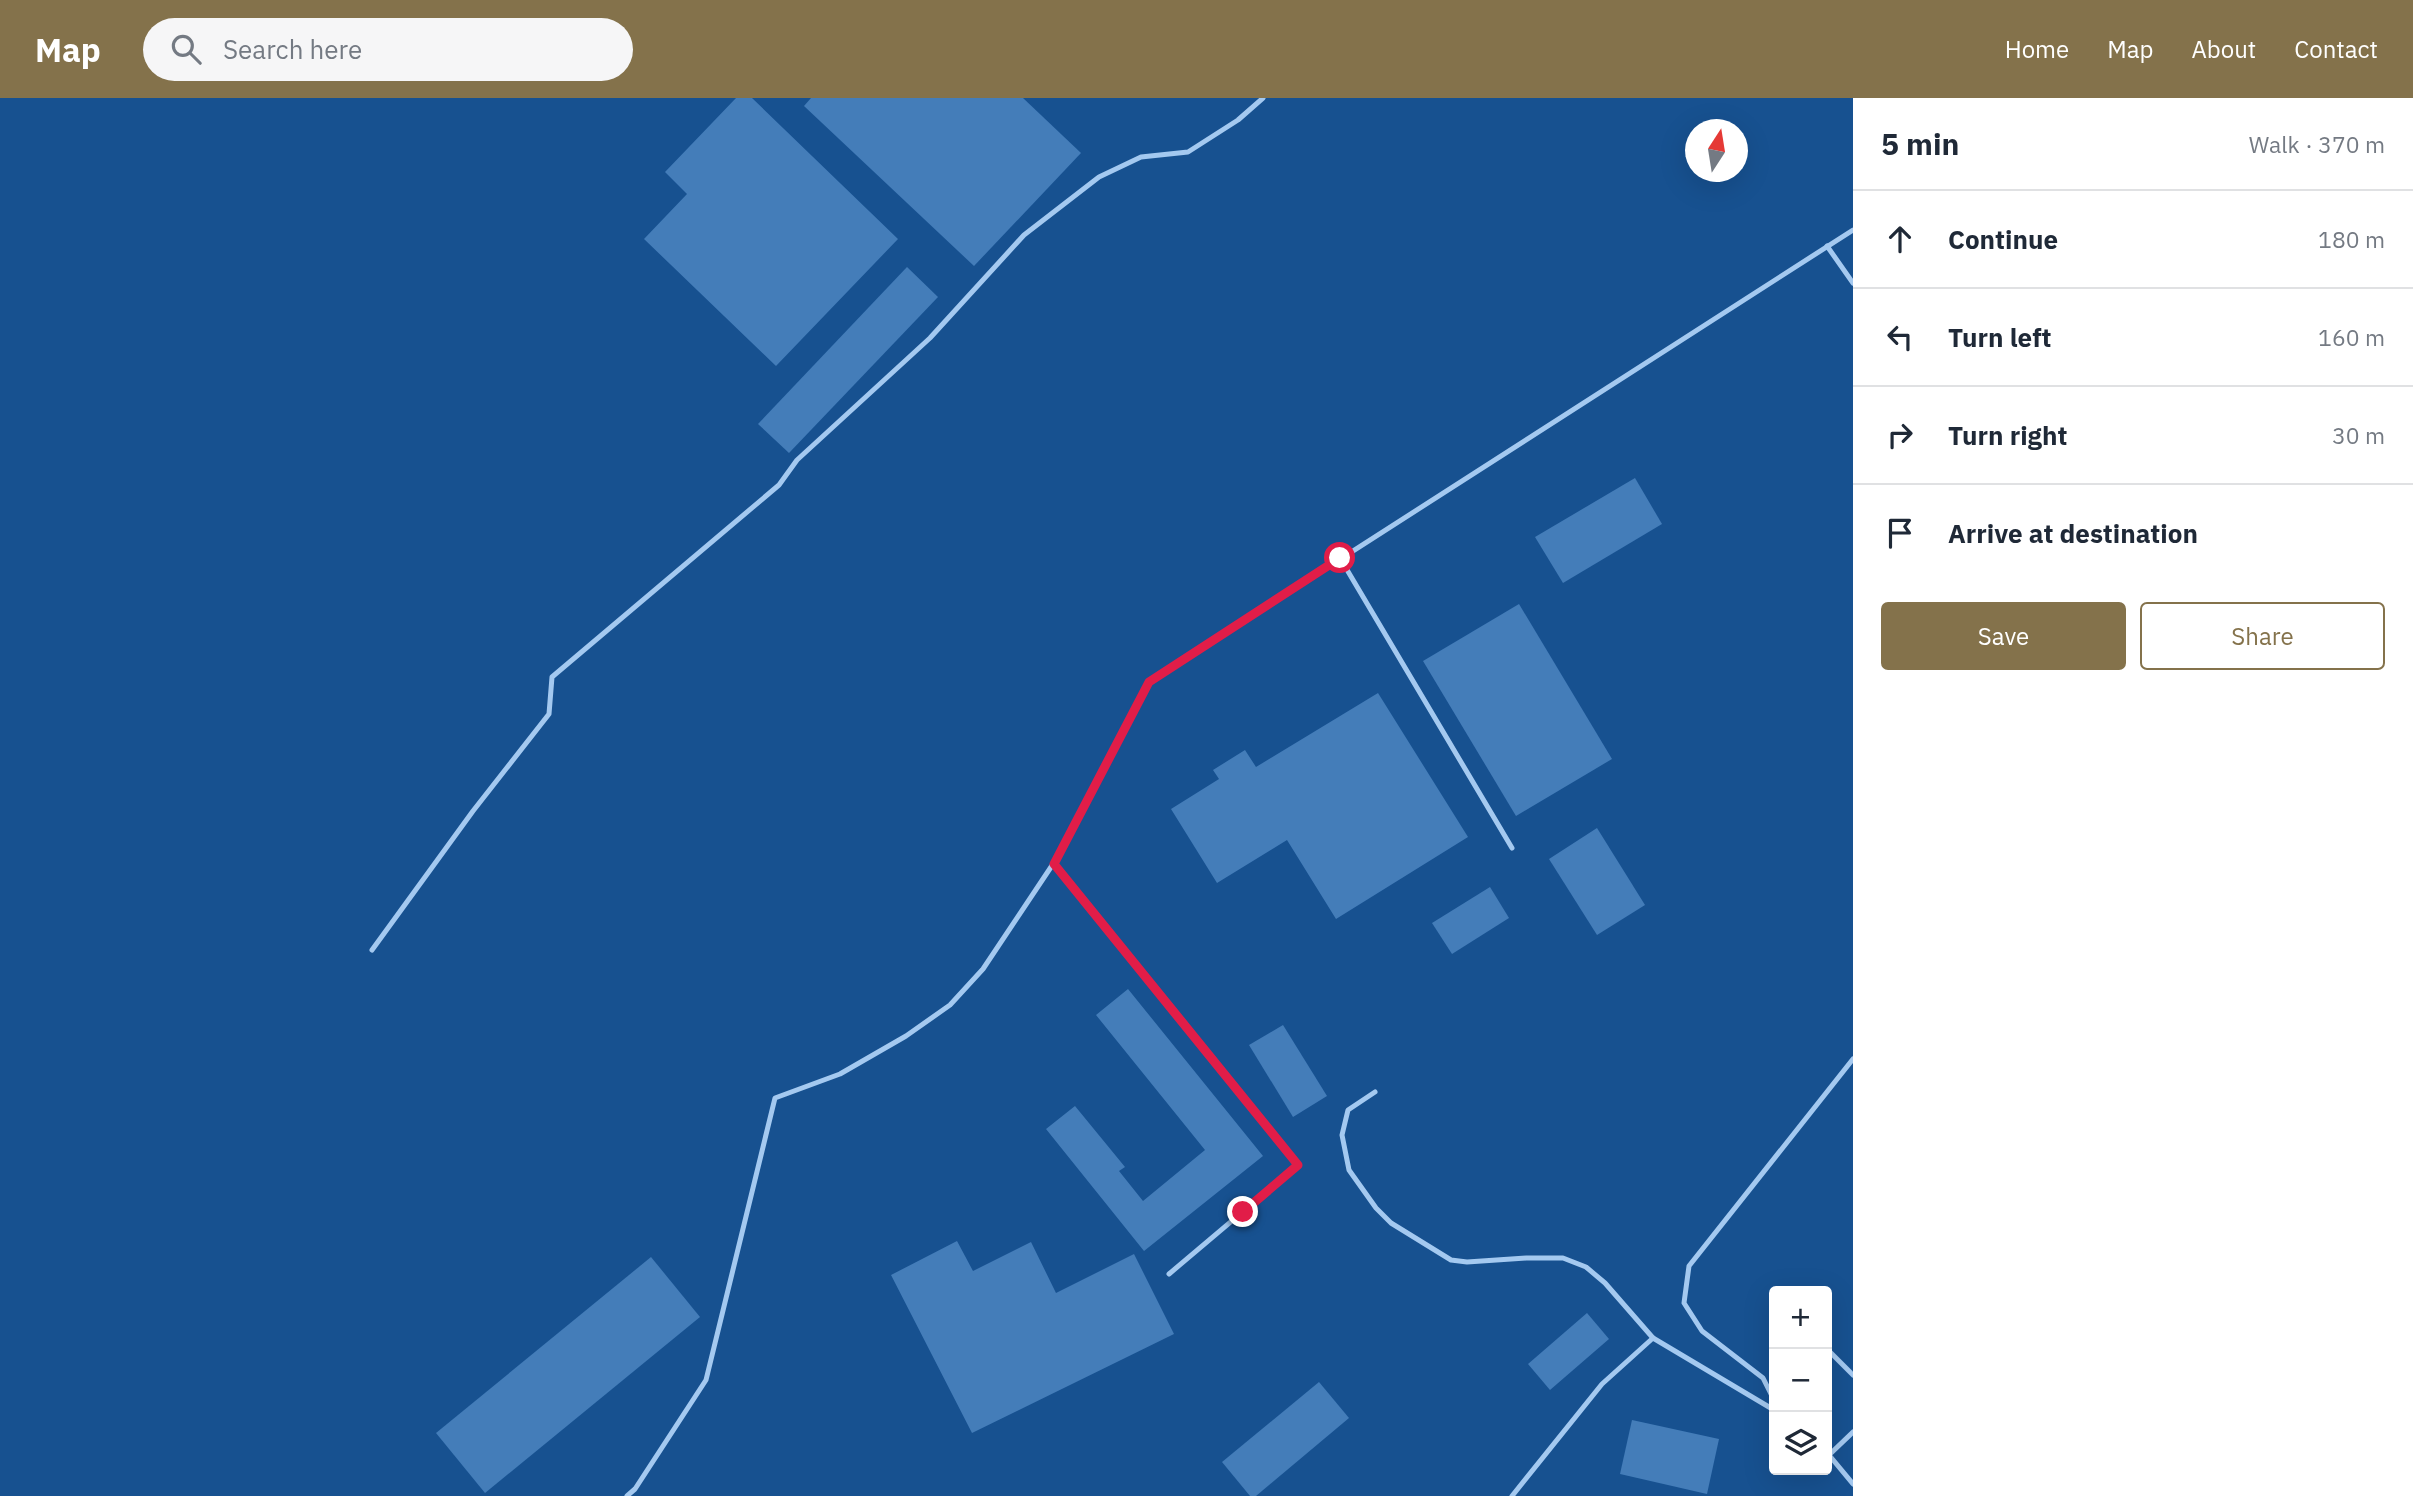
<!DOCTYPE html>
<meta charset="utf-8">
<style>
body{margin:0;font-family:"IBM Plex Sans",sans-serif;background:#f6f6f7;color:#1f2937}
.controls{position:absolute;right:21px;bottom:21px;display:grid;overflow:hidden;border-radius:7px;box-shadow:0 7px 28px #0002}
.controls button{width:63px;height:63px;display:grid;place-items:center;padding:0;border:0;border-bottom:2px solid #e0e1e3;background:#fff;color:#1f2937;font:35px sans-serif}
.compass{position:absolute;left:1685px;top:21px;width:63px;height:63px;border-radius:50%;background:#fff;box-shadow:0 7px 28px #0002;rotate:12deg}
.stop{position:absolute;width:21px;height:21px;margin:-16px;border:5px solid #e11d48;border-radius:50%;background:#fff}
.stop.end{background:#e11d48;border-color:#fff;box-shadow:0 2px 7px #0008}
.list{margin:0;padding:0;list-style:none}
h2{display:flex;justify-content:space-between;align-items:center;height:91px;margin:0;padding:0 28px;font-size:30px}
h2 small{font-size:23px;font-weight:400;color:#747a83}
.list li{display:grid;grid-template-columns:46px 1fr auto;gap:21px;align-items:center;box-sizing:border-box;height:98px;padding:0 28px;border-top:2px solid #e0e1e3}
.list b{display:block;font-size:26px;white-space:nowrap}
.list em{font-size:23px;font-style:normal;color:#747a83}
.actions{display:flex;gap:14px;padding:21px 28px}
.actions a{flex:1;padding:16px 0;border:2px solid #84724b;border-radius:7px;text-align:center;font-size:24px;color:#84724b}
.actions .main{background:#84724b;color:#fff}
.icon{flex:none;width:38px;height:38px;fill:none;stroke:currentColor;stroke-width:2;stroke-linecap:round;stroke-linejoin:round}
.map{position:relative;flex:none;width:1853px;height:1398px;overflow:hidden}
header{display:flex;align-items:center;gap:42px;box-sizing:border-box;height:98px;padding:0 35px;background:#84724b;color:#fff}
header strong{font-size:33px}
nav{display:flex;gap:38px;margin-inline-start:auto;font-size:24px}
.search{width:490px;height:63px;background:#f6f6f7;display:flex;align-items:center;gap:18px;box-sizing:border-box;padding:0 24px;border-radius:38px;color:#747a83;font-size:26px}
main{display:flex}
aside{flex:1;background:#fff}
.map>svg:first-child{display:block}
.building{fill:#447db9}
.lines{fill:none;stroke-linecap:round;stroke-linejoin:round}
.service{stroke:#a4c9f0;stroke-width:5}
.route{stroke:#e11d48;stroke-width:9}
</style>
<header>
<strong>Map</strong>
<div class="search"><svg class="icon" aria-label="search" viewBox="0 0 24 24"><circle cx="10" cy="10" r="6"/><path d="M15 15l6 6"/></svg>Search here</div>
<nav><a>Home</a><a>Map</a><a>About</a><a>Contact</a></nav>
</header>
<main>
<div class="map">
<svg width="1853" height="1398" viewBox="0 0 1853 1398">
<rect width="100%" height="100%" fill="#175190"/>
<g class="building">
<polygon points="736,0 752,0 898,141 776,268 644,141 687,96 665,74"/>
<polygon points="811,0 1023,0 1081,55 974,168 804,8"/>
<polygon points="907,169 938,199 789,355 758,326"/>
<polygon points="1635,380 1662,426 1563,485 1535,439"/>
<polygon points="1519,506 1612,661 1516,718 1423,563"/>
<polygon points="1378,595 1468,739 1336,821 1287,742 1217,785 1171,711 1219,681 1213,672 1245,652 1256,669"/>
<polygon points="1597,730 1645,807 1597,837 1549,761"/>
<polygon points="1490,789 1509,820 1452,856 1432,825"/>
<polygon points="1128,891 1263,1058 1144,1153 1046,1031 1075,1008 1125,1069 1119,1073 1143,1103 1205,1052 1096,917"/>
<polygon points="1283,927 1327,998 1293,1019 1249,947"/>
<polygon points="957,1143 973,1173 1031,1144 1056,1195 1134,1156 1174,1236 972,1335 891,1177"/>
<polygon points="651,1159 700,1219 485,1395 436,1335"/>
<polygon points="1587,1215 1609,1241 1550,1292 1528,1266"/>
<polygon points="1319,1284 1349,1320 1256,1398 1250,1398 1222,1364"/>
<polygon points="1632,1322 1719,1341 1707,1396 1620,1376"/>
</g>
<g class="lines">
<g class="service">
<polyline points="1827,148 1853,185"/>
<polyline points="1340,460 1512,750"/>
<polyline points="1053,766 1298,1067 1169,1176"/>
<polyline points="372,852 473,713 549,616 552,579 779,387 797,362 930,240 1024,137 1099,79 1141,59 1188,54 1238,22 1263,0"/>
<polyline points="1375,994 1348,1012 1342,1037 1349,1072 1376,1110 1391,1125 1451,1162 1467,1164 1526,1160 1563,1160 1586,1169 1605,1185 1653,1240"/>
<polyline points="1827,1251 1853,1277"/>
<polyline points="1774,1302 1763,1280 1702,1233 1684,1205 1689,1168 1853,961"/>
<polyline points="1853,1334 1829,1357 1853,1386"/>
<polyline points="627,1398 635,1391 706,1282 775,1000 840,976 906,938 950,907 983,871 1053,766 1149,584 1853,132"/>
<polyline points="1512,1398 1602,1286 1653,1240 1774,1312"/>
</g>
</g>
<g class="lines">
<polyline class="route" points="1243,1114 1298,1067 1054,766 1149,584 1340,460"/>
</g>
</svg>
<div class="controls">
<button>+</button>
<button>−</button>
<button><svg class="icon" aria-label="layers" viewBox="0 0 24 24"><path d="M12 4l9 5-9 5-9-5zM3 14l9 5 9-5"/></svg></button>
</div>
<svg class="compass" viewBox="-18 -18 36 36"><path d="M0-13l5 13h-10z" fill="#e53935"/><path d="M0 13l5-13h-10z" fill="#747a83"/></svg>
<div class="stop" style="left:1340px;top:460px"></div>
<div class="stop end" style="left:1243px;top:1114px"></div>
</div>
<aside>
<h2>5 min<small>Walk · 370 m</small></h2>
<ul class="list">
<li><svg class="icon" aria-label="ahead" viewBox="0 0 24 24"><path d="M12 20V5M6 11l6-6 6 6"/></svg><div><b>Continue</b></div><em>180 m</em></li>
<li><svg class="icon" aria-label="left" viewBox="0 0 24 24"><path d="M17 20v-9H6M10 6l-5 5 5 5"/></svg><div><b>Turn left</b></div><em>160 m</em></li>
<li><svg class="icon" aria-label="right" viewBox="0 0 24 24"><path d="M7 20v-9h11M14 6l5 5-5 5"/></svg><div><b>Turn right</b></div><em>30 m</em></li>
<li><svg class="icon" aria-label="arrive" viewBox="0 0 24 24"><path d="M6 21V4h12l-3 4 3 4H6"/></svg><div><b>Arrive at destination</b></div></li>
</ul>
<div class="actions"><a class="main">Save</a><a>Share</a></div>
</aside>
</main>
